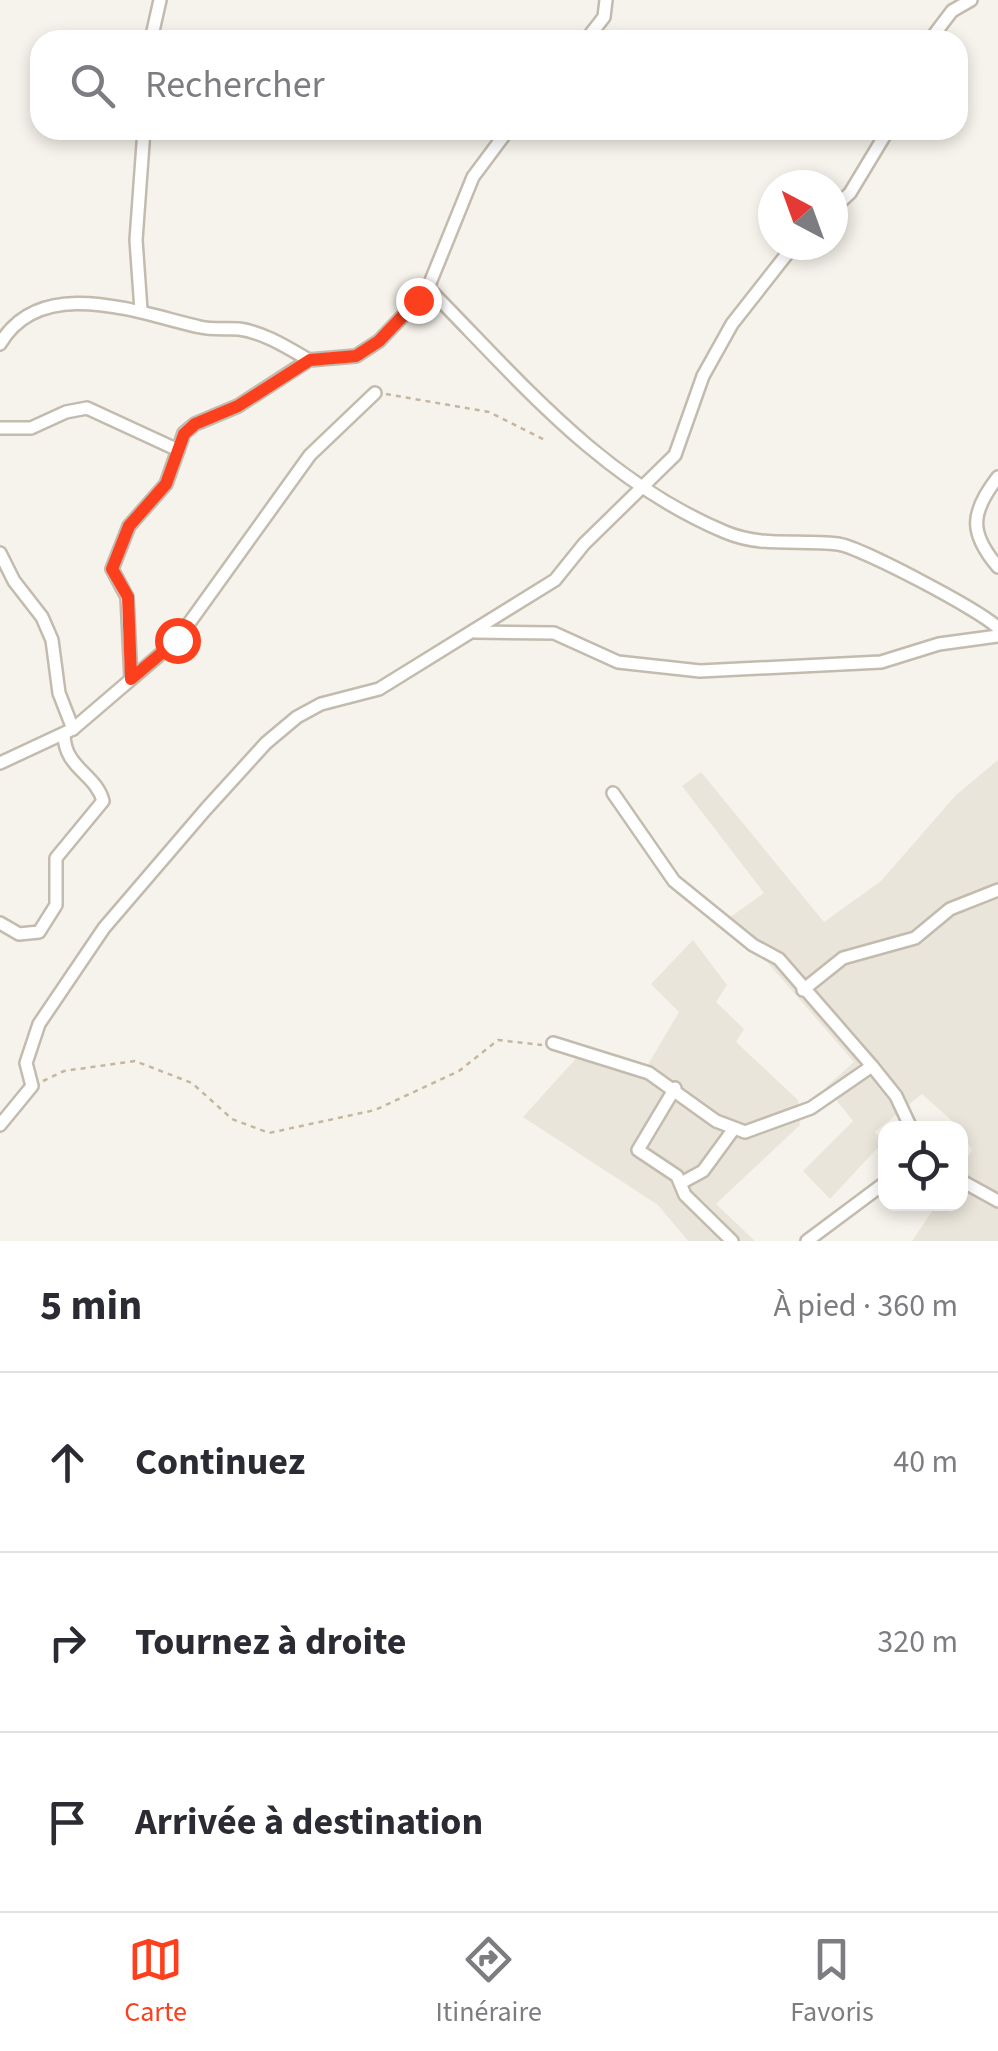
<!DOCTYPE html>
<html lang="fr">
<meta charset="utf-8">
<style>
body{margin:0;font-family:"Source Sans 3",sans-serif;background:#f7f7f7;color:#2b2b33}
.controls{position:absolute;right:30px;bottom:30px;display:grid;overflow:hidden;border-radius:20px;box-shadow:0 5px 15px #0003}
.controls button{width:90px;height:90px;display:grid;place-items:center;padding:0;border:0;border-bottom:2px solid #e1e1e2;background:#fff;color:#2b2b33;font:50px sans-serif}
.compass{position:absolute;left:758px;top:170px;width:90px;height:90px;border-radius:50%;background:#fff;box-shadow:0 5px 15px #0003;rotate:319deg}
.stop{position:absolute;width:30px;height:30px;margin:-22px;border:8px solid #fc3f1d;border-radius:50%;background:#fff}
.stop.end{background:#fc3f1d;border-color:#fff;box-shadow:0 2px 10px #0008}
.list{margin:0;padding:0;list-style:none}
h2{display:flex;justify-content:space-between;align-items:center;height:130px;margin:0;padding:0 40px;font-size:42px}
h2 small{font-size:32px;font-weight:400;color:#7c7c81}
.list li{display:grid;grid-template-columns:65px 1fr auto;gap:30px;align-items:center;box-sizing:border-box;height:180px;padding:0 40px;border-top:2px solid #e1e1e2}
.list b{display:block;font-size:38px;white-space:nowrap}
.list em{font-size:32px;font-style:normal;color:#7c7c81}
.icon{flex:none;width:55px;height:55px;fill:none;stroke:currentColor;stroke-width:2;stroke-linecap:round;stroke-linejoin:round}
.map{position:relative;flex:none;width:998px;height:1241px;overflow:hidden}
.search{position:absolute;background:#fff;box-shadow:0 5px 15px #0003;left:30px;right:30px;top:30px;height:110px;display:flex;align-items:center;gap:25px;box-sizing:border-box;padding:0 35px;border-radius:30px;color:#7c7c81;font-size:38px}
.sheet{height:670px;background:#fff}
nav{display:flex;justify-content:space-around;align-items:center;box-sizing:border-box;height:140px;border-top:2px solid #e1e1e2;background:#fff;font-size:28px;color:#7c7c81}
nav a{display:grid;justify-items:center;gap:5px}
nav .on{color:#fc3f1d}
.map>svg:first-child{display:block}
.residential{fill:#eae5da}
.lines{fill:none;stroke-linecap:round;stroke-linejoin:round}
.street-casing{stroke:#c2bbae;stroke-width:16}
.path{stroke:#c4b79f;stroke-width:2.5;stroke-dasharray:5 5;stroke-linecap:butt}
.street{stroke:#fff;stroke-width:11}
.route{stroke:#fc3f1d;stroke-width:12}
</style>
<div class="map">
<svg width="998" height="1241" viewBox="0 0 998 1241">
<rect width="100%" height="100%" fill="#f6f3ec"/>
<g class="residential">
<polygon points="998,760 998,1241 912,1241 937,1204 960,1204 961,1168 972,1150 960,1128 922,1094 875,1132 883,1142 830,1199 803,1171 853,1121 826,1087 854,1062 729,918 764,893 682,786 701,772 824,922 881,881 956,795"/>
<polygon points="693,940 727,985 716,1002 744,1029 736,1042 798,1100 800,1125 716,1204 755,1241 688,1241 658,1205 523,1117 581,1053 643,1073 679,1012 651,984"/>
</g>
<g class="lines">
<defs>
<g id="street">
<polyline points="151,40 160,0"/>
<polyline points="586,40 604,17 606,0"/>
<polyline points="930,40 952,11 971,0"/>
<polyline points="833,209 850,193 888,130"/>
<path d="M428 288C520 381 601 480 725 532 763 548 798 539 838 544 860 547 982 611 998 628"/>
<polyline points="141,310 136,240 144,130"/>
<path d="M0 344C41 273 141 314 200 327 213 330 226 328 239 329 263 332 288 348 309 360"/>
<polyline points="0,428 31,428 66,412 87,408 178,450"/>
<path d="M998 477C970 513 969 533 998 567"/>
<polyline points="0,553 14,581 42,617 52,640 59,693 73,729"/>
<polyline points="475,632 554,633 618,662 700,671 881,662 939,644 998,636"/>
<polyline points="131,679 127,597 112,569 129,526 166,484 184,433 195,424 238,406 309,360 356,356 379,341 418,300 428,288 473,177 508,130"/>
<polyline points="0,763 73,729 177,640 310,455 375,393"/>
<polyline points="613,793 674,881 753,945 779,959 872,1066"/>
<path d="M0 923 19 934 39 932 56 905V858L103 801C96 774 64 768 64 734"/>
<polyline points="803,990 843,958 915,938 950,909 998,890"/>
<polyline points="553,1043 649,1073 716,1121 745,1132 811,1108 872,1066 896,1096 911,1128"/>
<polyline points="675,1088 638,1150 677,1176 685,1195 732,1241"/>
<polyline points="0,1125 32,1086 26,1063 39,1024 104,928 206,809 266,743 297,717 321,704 379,689 555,580 584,544 675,455 703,376 732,324 794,245"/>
<polyline points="960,1180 998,1201"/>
<polyline points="681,1183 703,1171 733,1130"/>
<polyline points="807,1241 886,1182"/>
</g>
</defs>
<use href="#street" class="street-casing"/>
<g class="path">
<polyline points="386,394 489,412 547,441"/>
<polyline points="43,1081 64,1071 135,1061 192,1083 232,1119 269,1133 375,1110 459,1071 498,1040 542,1045"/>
</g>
<use href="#street" class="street"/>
</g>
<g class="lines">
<polyline class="route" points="177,640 131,679 128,597 112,569 129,526 166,484 184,434 195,424 238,406 310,360 356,356 379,341 418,300"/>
</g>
</svg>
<div class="controls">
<button><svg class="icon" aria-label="locate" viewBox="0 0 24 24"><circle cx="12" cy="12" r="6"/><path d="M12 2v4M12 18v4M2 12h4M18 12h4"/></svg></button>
</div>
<svg class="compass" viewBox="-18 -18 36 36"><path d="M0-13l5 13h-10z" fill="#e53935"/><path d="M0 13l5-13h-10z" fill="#7c7c81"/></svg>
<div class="stop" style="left:177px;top:640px"></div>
<div class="stop end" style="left:418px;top:300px"></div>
<div class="search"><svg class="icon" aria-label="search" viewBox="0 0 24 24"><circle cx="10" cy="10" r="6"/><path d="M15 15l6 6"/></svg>Rechercher</div>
</div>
<section class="sheet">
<h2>5 min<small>À pied · 360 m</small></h2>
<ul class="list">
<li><svg class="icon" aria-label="ahead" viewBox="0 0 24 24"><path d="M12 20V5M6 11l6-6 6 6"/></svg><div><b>Continuez</b></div><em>40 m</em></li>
<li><svg class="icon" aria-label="right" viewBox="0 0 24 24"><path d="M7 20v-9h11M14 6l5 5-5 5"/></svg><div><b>Tournez à droite</b></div><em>320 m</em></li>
<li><svg class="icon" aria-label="arrive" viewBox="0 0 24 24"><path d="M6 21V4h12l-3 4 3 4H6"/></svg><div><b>Arrivée à destination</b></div></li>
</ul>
</section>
<nav>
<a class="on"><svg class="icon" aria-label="map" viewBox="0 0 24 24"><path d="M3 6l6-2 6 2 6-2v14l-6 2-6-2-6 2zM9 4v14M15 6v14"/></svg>Carte</a>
<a><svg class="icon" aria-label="directions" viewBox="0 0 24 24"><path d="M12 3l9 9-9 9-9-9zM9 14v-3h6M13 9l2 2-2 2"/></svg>Itinéraire</a>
<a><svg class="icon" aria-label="saved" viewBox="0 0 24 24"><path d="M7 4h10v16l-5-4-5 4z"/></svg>Favoris</a>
</nav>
